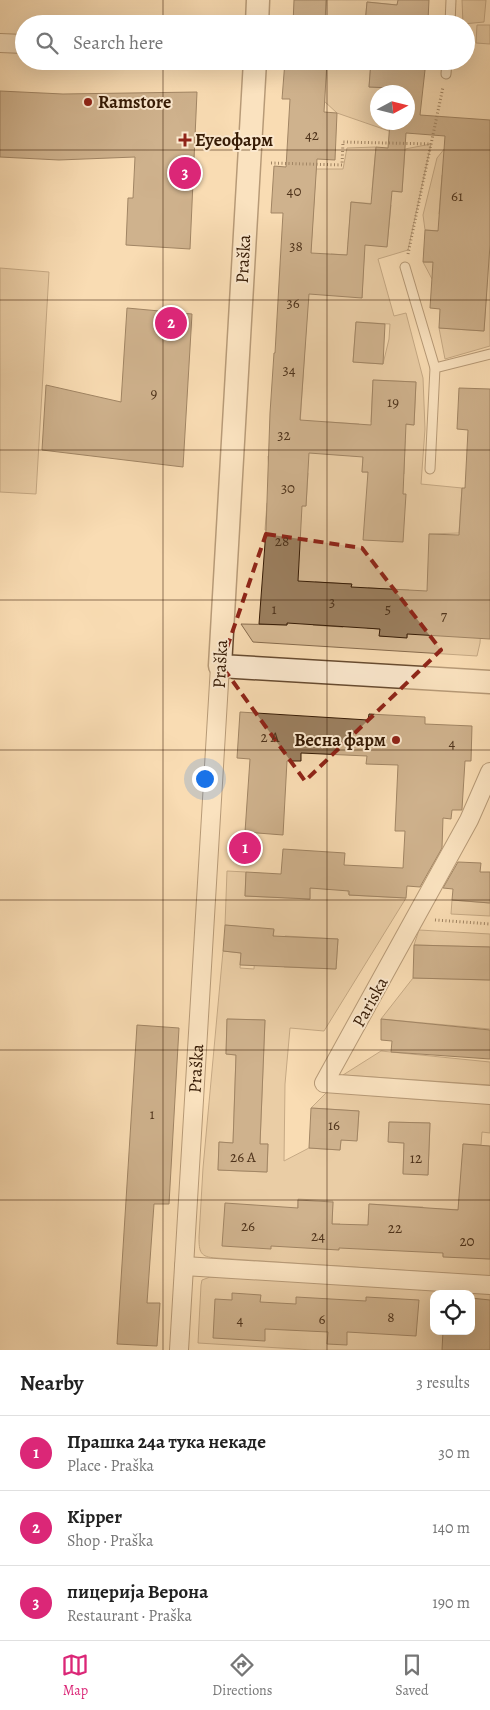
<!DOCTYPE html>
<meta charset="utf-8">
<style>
body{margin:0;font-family:Alegreya,serif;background:#f6f6f6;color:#222}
.controls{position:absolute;right:15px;bottom:15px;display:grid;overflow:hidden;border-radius:10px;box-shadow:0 5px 20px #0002}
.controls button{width:45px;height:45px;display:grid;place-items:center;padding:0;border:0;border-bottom:1px solid #e0e0e0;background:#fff;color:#222;font:25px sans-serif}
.compass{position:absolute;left:370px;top:85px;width:45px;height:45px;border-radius:50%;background:#fff;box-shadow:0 5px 20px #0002;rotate:83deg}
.you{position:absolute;left:204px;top:778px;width:18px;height:18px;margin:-12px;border:4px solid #fff;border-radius:50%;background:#1a73e8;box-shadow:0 0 0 8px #1a73e833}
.badge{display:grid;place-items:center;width:32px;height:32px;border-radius:50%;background:#db2777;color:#fff;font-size:16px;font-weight:700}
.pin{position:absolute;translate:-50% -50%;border:2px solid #fff;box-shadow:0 1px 5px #0006}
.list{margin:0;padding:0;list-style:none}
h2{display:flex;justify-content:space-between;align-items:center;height:65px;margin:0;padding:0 20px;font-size:21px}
h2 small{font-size:16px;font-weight:400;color:#767676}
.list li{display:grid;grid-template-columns:32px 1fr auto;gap:15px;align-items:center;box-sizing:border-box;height:75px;padding:0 20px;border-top:1px solid #e0e0e0}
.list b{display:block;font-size:19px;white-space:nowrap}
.list p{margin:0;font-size:16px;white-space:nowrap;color:#767676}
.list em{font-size:16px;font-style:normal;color:#767676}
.icon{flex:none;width:28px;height:28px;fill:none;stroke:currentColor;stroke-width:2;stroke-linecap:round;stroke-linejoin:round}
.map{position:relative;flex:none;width:490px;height:1350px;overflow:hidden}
.search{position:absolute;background:#fff;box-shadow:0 5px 20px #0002;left:15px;right:15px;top:15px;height:55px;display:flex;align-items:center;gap:12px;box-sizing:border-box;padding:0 18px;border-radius:28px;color:#767676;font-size:19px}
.sheet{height:290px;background:#fff}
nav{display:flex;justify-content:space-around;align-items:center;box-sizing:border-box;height:70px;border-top:1px solid #e0e0e0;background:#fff;font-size:14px;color:#767676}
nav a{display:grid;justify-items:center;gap:2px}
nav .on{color:#db2777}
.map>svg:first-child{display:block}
.green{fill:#d8bb95;stroke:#876b4d;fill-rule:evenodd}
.building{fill:#9b7f5f;stroke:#361b05}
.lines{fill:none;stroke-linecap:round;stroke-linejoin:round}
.service-casing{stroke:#674b30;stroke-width:11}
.minor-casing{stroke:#674b30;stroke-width:20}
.tertiary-casing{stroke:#674b30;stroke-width:25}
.path{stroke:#361b05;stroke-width:3;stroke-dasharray:1 2.5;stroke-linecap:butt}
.service{stroke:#fbe8ce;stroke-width:9}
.minor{stroke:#fbe8ce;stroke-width:18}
.tertiary{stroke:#fbe8ce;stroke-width:22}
.marked{fill:none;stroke:#8f2418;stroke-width:4;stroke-dasharray:10 6;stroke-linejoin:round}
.grid{fill:none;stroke:#361b05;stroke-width:1;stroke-opacity:0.55}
.poi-dot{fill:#8f2418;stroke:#fbe8ce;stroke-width:2}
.labels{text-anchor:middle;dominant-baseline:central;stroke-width:4;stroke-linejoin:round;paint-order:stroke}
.number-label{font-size:15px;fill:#4f341c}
.poi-label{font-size:18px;font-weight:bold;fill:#361b05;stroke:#fbe8ce;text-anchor:start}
.street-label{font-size:18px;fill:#361b05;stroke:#fbe8ce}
</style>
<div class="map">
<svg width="490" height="1350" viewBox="0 0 490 1350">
<rect width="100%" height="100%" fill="#f9dcb3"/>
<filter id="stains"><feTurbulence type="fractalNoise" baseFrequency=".004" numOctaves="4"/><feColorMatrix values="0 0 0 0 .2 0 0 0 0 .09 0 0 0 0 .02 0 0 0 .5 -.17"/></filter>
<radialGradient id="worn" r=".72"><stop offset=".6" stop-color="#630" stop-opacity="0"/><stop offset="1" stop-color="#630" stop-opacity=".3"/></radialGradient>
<g class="green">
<polygon points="326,0 398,0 397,5 367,2 365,24 325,24"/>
<polygon points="462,0 486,0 484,22 463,24"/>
<polygon points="477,25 490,25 490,44 476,43"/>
<polygon points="327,61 371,61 369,87 392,88 392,92 378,92 378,122 390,123 389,131 337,113 324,101"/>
<path d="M431 144 408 250 378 259 394 316 406 313 423 378 425 429 421 484 462 488 459 533 429 534 484 577 480 643 477 656 253 642 241 624 287 625 289 594 300 532 265 530 267 503 306 506 308 473 269 471 268 456 298 457 316 169H343L347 148 376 147 372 190 402 192 405 149ZM351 202 391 205 387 246 348 244ZM331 254 364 256 362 298ZM356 322 390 324 389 339 383 364 353 362ZM373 380 416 382 414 425 371 422ZM328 422 359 424 357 456 326 454ZM364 438 405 441 404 474 362 472ZM315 582 351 584 350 620 343 627 313 625ZM368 588 409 590 407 637 380 636V629L367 628Z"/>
<path d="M445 148 477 150 485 164 483 195 490 196V221H481L479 252 490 253V346L445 359 439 328 484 331 487 283 432 279 423 262 455 263 457 232 425 230 423 215 437 158ZM442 175 476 177 473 217 439 214Z"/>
<polygon points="0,268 49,272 36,494 0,492"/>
<path d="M227 871 246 872 245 896 310 899V888L328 889 343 876 349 895 406 898 324 1031 290 1028 285 1084 284 1161 309 1148 340 1150 341 1140H357L359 1111 311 1108 327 1092 439 1101H490V1133L482 1132 481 1145 463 1144 474 1210 438 1209 444 1226 443 1256 490 1259V1276L216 1258C200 1257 199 1252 199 1237L203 1168 223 951 241 953 240 968 254 969 255 954 271 955 274 930 225 925ZM285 936 338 939 336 969 284 967ZM227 1019 265 1020 260 1144H268L267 1172 218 1170 219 1142 233 1143 236 1055 226 1054ZM389 1122 430 1123 428 1175 403 1173 404 1143 389 1142ZM298 1199 333 1201 332 1224H340L295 1247ZM369 1204 423 1207 421 1251 367 1249Z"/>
<polygon points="452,900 490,903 490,916 451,914"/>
<polygon points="419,930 490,934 490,947 414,945"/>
<polygon points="413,978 490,980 490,1029 381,1019"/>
<polygon points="381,1051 490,1062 490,1085 343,1075"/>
<path d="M210 1277 355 1284 490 1294V1350H313L198 1343 201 1285 202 1280ZM434 1294H471V1331H434Z"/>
</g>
<g class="building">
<polygon points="294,0 326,0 325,24 293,24"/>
<polygon points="398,0 429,0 428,20 404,18 404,24 365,24 367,2 397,5"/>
<polygon points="285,61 327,61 324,112 337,113 335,160 317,159 311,253 347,255 351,202 371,204 376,147 388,148 390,122 408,122 408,92 392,92 392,88 369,87 371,61 426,61 420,115 490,120 490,245 484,331 439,328 440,309 430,308 433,262 423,262 425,230 438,231 445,136 406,133 402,192 392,191 387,247 365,245 362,298 309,294 300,420 371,425 373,380 416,382 414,425 406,424 403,494 406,494 403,542 363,540 368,472 362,472 363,457 309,453 306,506 302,506 298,581 352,584 351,587 427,591 429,534 459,535 462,488 465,488 468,430 457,429 459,388 490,389 490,639 407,634 407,638 379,636 380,629 287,623 287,625 259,624 266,530 270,413 274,353 275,353 283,213 271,213 274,166 286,167 290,99 282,99"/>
<polygon points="0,91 63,94 197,92 190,249 126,245 128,198 133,198 135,157 59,160 0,157"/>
<polygon points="127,308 192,314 183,467 42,450 46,385 121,402"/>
<polygon points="356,322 385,324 383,364 353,362"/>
<polygon points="240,712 368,720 369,714 425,717 425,724 472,726 471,761 465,761 462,809 462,810 452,810 451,819 443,818 442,848 420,887 407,886 406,898 349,895 349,891 310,888 310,899 245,896 246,872 281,874 283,849 345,853 344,865 403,868 405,831 395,831 398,765 366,764 367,756 301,753 301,761 287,761 283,835 245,832 250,759 237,758"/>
<polygon points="458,862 481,863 480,872 490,872 490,903 452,900 453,889 443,888"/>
<polygon points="225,925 274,929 273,936 338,939 336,969 240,965 241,953 223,951"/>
<polygon points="414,945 490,947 490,980 413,978"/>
<polygon points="227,1019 265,1020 260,1144 268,1144 267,1172 218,1170 219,1142 233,1143 236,1055 226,1054"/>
<polygon points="381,1019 490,1030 490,1059 391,1052 392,1041 381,1040"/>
<polygon points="137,1025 179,1028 169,1204 154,1204 147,1303 160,1303 157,1346 117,1344"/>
<polygon points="311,1108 359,1111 357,1141 341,1140 340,1150 309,1148"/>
<polygon points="389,1122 430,1123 428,1175 403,1174 404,1143 388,1142"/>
<polygon points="463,1144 490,1146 490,1259 443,1257 443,1253 339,1248 339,1250 271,1246 271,1249 222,1246 225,1203 298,1208 298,1200 333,1202 332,1224 368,1225 369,1204 458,1210"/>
<polygon points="232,1293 261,1295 260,1302 296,1304 296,1297 366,1301 366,1297 419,1300 416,1336 347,1332 347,1345 327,1344 328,1332 265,1329 265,1341 213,1338 215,1299 232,1300"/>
<polygon points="471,1298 490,1300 490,1350 442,1350 443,1331 471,1331"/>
</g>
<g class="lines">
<defs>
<g id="service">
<polyline points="450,24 451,0"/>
<polyline points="446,74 447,61"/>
<polyline points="405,267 435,368 430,469"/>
<polyline points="435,368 490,354"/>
</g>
<g id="minor">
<polyline points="0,43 24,44"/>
<polyline points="490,772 469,820 324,1083 490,1095"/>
<polyline points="184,1266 490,1285"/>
<path id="s1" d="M179 1350 220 666"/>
</g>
<g id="tertiary">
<polyline points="257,24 258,0"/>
<polyline points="255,61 220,666 490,682"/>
</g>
</defs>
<use href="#service" class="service-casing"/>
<use href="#minor" class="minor-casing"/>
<use href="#tertiary" class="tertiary-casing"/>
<g class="path">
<polyline points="271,163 342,165 343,142 431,144"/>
<polyline points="408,254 443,87"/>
<polyline points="435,920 490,924"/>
</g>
<use href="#service" class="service"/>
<use href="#minor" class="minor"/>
<use href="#tertiary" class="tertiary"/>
</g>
<path d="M0 0H490V1350H0ZM266 534 362 548 441 650 305 781 221 665Z" fill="#f9dcb3" fill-opacity=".55" fill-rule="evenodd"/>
<path class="marked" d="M266 534 362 548 441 650 305 781 221 665Z"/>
<path class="grid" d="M163 0V24M327 0V24M163 61V1350M327 61V1350M0 150H490M0 300H490M0 450H490M0 600H490M0 750H490M0 900H490M0 1050H490M0 1200H490"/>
<g class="poi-dot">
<circle cx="88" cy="102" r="5"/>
<path d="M182.5 132.5h5v5h5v5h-5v5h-5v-5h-5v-5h5z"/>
<circle cx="396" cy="740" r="5"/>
</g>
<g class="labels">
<g class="number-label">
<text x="312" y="135">42</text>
<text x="294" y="191">40</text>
<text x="457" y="196">61</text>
<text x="296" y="246">38</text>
<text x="293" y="303">36</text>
<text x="289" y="370">34</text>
<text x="154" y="393">9</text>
<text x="393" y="402">19</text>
<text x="284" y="435">32</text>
<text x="288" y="488">30</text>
<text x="282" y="541">28</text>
<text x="332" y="602">3</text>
<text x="274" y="609">1</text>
<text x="388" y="609">5</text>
<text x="444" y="616">7</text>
<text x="270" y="737">2 А</text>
<text x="452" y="743">4</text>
<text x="152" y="1114">1</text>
<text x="334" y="1125">16</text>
<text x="243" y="1157">26 А</text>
<text x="416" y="1158">12</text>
<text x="248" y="1226">26</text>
<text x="395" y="1228">22</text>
<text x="318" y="1236">24</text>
<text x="467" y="1241">20</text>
<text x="391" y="1317">8</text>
<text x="322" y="1319">6</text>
<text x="240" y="1320">4</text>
</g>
<g class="poi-label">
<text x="98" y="102">Ramstore</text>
<text x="195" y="140">Еуеофарм</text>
<text x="386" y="740" text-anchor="end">Весна фарм</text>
</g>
<g class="street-label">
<text transform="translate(243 259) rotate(-87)">Praška</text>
<text transform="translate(220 664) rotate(-87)">Praška</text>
<text transform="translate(370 1002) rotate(-61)">Pariska</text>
<text stroke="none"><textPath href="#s1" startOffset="282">Praška</textPath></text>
</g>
</g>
<rect width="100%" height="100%" filter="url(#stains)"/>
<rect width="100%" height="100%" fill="url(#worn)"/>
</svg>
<div class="controls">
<button><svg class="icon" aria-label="locate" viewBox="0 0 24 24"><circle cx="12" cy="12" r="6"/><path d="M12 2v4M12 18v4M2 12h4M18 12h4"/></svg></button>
</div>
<svg class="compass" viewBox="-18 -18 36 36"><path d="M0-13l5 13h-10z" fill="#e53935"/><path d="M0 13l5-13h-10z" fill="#767676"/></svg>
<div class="you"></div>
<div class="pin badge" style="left:245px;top:848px">1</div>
<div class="pin badge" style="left:171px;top:323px">2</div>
<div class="pin badge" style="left:185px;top:173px">3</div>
<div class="search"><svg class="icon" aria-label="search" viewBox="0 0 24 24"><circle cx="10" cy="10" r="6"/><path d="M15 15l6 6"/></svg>Search here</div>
</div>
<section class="sheet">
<h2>Nearby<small>3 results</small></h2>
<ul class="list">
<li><span class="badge">1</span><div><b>Прашка 24а тука некаде</b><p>Place · Praška</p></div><em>30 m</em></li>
<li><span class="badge">2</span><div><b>Kipper</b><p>Shop · Praška</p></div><em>140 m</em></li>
<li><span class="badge">3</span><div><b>пицерија Верона</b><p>Restaurant · Praška</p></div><em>190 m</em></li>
</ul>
</section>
<nav>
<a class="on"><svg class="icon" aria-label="map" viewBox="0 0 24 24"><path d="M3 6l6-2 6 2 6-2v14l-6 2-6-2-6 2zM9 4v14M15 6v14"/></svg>Map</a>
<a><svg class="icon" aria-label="directions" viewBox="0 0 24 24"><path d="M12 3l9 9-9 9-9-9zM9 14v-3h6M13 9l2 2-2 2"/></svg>Directions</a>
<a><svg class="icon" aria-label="saved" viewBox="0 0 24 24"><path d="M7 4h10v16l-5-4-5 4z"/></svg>Saved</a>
</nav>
